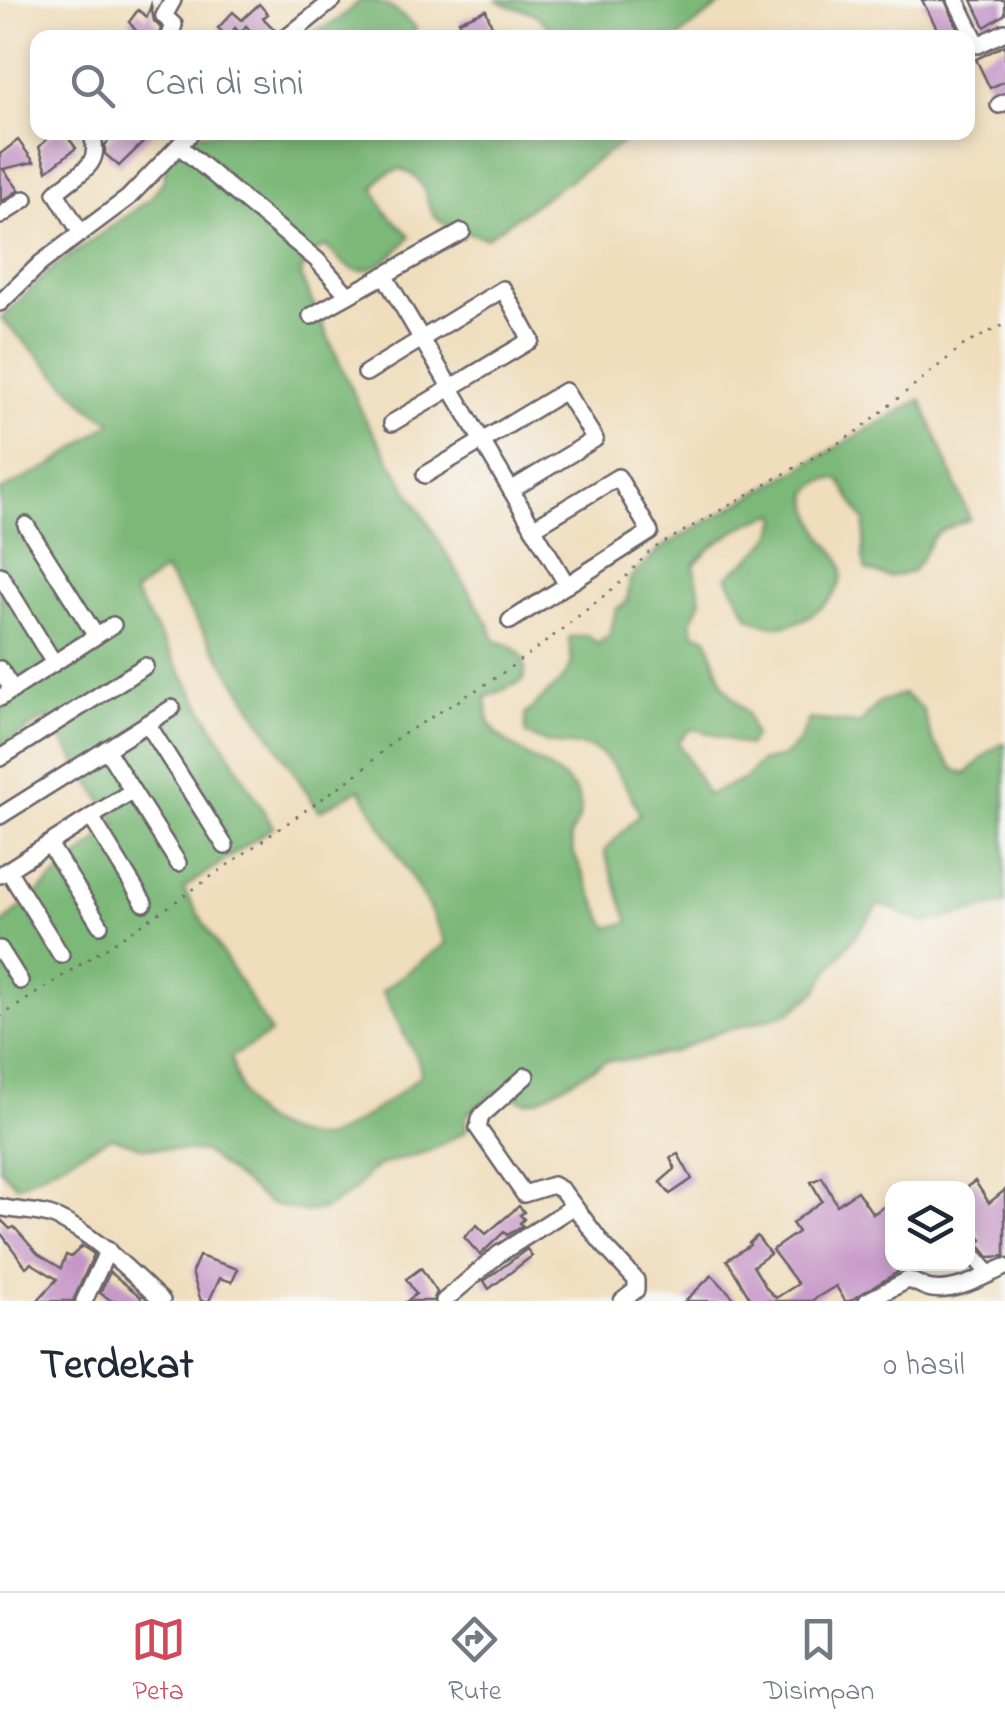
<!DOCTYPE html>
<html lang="id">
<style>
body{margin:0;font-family:"Indie Flower",sans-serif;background:#f6f6f7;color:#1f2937}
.controls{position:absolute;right:30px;bottom:30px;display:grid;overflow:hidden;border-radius:20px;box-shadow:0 5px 15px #0003}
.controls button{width:90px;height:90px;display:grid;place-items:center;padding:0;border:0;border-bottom:2px solid #e0e1e3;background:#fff;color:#1f2937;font:50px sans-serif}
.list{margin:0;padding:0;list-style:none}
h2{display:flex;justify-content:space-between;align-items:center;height:130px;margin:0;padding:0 40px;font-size:42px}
h2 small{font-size:32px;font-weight:400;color:#747a83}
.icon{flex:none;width:55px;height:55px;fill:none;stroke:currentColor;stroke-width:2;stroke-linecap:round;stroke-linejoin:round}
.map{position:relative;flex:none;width:1005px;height:1301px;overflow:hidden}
.search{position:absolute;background:#fff;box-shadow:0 5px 15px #0003;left:30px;right:30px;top:30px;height:110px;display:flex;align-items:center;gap:25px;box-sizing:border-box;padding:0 35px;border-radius:20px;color:#747a83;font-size:38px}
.sheet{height:290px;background:#fff}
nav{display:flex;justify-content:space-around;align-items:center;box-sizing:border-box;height:140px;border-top:2px solid #e0e1e3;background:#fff;font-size:28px;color:#747a83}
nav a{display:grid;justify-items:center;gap:5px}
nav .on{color:#d1495b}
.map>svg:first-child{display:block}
.forest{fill:#7cb878;stroke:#4f6d5a;stroke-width:2.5;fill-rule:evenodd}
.building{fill:#c696c8}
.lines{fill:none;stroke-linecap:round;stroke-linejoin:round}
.street-casing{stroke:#6a6368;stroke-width:20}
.path{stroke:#6a6368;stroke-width:2.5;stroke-dasharray:2.5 8;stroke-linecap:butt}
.street{stroke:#fff;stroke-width:15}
</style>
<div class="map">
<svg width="1005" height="1301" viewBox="0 0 1005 1301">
<rect width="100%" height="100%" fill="#f6f6f2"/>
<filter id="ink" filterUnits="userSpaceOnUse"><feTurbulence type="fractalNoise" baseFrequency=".01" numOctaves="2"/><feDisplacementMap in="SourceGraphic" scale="20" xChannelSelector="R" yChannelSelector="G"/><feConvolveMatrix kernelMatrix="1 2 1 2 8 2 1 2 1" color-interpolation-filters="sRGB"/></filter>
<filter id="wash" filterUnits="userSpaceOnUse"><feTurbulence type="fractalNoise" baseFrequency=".0048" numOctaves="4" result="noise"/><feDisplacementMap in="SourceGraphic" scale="40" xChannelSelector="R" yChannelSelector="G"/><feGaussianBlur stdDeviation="2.25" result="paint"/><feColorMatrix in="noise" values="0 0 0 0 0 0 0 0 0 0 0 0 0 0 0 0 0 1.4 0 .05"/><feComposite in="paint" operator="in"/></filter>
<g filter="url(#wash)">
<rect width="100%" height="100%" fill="#efddbb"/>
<g class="forest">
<path d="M361 0C386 0 398 12 416 28L413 37H305L338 20Z"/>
<path d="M497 0H727C711 13 694 23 680 37L547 38 552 32C528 0 525 17 497 0Z"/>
<path d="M176 133H636L486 238C472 233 450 229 439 220 420 206 436 183 401 169 387 172 380 176 374 189L385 211 410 236C399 251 371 279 350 268 341 263 333 253 326 246 309 254 304 259 301 277L366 421 490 626 495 641C517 645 530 658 523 681L486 697C487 704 487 714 489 721 507 764 614 773 570 836L574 854 608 928 629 922 604 851 640 814C630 794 612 752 587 747 562 743 550 747 526 734L525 715 564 678 572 663 569 637 587 635 598 644 610 634 616 610 627 602 630 579 661 548 921 399 970 519C919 537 940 536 912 572L888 577 866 570 863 558 865 522 839 479C824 479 816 482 808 495 811 512 815 525 824 539 828 546 836 551 839 558 855 590 807 625 780 626 769 627 759 621 749 617L727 577C745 561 781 540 777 514 749 519 712 543 694 565L701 600 691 622 694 633 707 637 723 685 747 713 754 736 748 746C728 740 712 732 692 729L678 741 707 795 745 779 760 762 783 757 799 741 809 719 860 724 879 702 903 694 922 708 933 742 955 770 966 774 991 750 1005 743V904L924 923C907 919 896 907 879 905L829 970 817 991 789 1013 713 1034 676 1051 640 1059 606 1061 539 1099 527 1102 496 1092 466 1115V1131L429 1151 380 1165 369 1172 354 1191 322 1210 306 1212 270 1204 204 1152 142 1147 111 1137 17 1186 0 1168V926L117 823 47 717 0 748V491L54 464 112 422 89 407 1 318 54 267 149 200 164 180 167 146ZM164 570 319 811 360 789 428 906 446 943 382 991 419 1063 421 1074C408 1088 339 1138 322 1138 299 1139 265 1127 250 1109 240 1095 235 1073 231 1057L271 1033 183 889 273 827 134 593Z"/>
</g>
<g id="blocks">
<g class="building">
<polygon points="922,0 945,0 962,38 942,38"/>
<polygon points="972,0 1005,0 1005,14 985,27"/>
<polygon points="259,4 268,14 263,18 277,32 272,38 257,38 246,26 240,33 235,28 228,37 218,28 233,12 242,20"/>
<polygon points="151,5 154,21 161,28 158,38 134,38 137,32 129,22 138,10 147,17"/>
<polygon points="486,10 494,32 480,38 466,38 459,21"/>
<polygon points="1005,45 1005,81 990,88 976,59"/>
<polygon points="54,132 64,132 76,148 47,171 39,147"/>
<polygon points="116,132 154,132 119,166 105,154 105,145"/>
<polygon points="18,140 34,162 3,169 19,190 1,202 0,154"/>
<polygon points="678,1154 692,1179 670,1194 660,1182 675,1169 670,1158"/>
<polygon points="822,1177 837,1205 857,1191 873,1214 892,1201 892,1264 911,1264 850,1301 845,1301 836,1286 811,1301 752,1301 727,1260 750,1245 749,1243 757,1236 770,1254 753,1266 767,1289 776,1298 798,1284 772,1250 798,1232 792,1223 822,1201 811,1182"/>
<polygon points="975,1181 989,1203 1005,1190 1005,1256 989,1257 978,1243 982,1240 968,1220 968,1186"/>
<polygon points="519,1206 524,1212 520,1215 524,1219 520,1223 523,1226 507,1235 504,1232 480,1255 464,1237 477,1225 486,1234"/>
<polygon points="0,1219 10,1229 14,1227 38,1254 61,1268 66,1255 71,1257 82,1246 94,1254 73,1301 37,1301 57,1279 31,1263 26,1267 0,1232"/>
<polygon points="527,1249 532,1256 489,1289 484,1281"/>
<polygon points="199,1256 238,1269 232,1282 220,1278 209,1301 201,1301 192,1272"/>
<polygon points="421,1268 437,1292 433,1301 407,1301 416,1294 406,1279"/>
<polygon points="110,1272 141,1297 140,1301 112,1301 100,1293"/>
<polygon points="712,1275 737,1301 685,1301"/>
</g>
</g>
</g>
<g filter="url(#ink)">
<use href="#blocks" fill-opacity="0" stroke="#6a6368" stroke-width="2.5"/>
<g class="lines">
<defs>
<g id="street">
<polyline points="956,0 978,45 1005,32"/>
<polyline points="169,38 174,25 164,16 173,0"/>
<polyline points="286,38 333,0"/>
<polyline points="999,105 1005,102"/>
<polyline points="179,146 317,260 348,295"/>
<polyline points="0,216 25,199"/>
<polyline points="81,233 128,198 192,132"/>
<polyline points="384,275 567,585"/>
<path d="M0 303 41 263 81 233 56 193C73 175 102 168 93 139L96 132"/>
<polyline points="311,316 462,232"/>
<polyline points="366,373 503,289 531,340 392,423"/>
<polyline points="425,475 565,391 595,439 511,490"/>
<polyline points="26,525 96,636"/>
<polyline points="0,575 54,663"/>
<polyline points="510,621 650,532 618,477 533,528"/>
<polyline points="0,669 13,690"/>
<polyline points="0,698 113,625"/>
<polyline points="147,723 225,846"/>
<polyline points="106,749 178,863"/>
<polyline points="0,758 145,666"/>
<polyline points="0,816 172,708"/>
<polyline points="91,817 144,903"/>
<polyline points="49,844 100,925"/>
<polyline points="8,870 61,955"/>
<polyline points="0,875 132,791"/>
<polyline points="0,949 20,981"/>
<polyline points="526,1076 481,1116 478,1128 524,1194 553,1185 562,1190 601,1242 636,1280 636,1290 622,1301"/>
<path d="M0 1207C18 1212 37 1210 55 1217 97 1236 129 1271 162 1301"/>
<polyline points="968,1249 989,1274"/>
<polyline points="84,1301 108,1250"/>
<polyline points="444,1301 499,1254 574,1206"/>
<path d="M867 1301 908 1280C917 1282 923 1288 932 1289 958 1292 982 1277 1005 1267"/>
</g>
</defs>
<use href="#street" class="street-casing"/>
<polyline class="path" points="0,1017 168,907 360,772 397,738 491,681 547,641 620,583 651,550 854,434 964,345 1005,324"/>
<use href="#street" class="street"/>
</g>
</g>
</svg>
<div class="controls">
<button><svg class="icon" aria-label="layers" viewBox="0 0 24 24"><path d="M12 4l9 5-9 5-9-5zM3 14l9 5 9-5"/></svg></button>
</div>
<div class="search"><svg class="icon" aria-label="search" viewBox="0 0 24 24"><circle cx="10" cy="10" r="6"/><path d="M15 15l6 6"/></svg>Cari di sini</div>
</div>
<section class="sheet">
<h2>Terdekat<small>0 hasil</small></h2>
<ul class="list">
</ul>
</section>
<nav>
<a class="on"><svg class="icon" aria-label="map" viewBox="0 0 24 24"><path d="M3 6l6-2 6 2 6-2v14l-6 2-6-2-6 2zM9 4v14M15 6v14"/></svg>Peta</a>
<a><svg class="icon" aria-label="directions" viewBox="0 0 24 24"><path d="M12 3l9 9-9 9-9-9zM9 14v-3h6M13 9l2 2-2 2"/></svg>Rute</a>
<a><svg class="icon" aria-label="saved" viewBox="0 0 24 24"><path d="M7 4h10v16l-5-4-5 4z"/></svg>Disimpan</a>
</nav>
